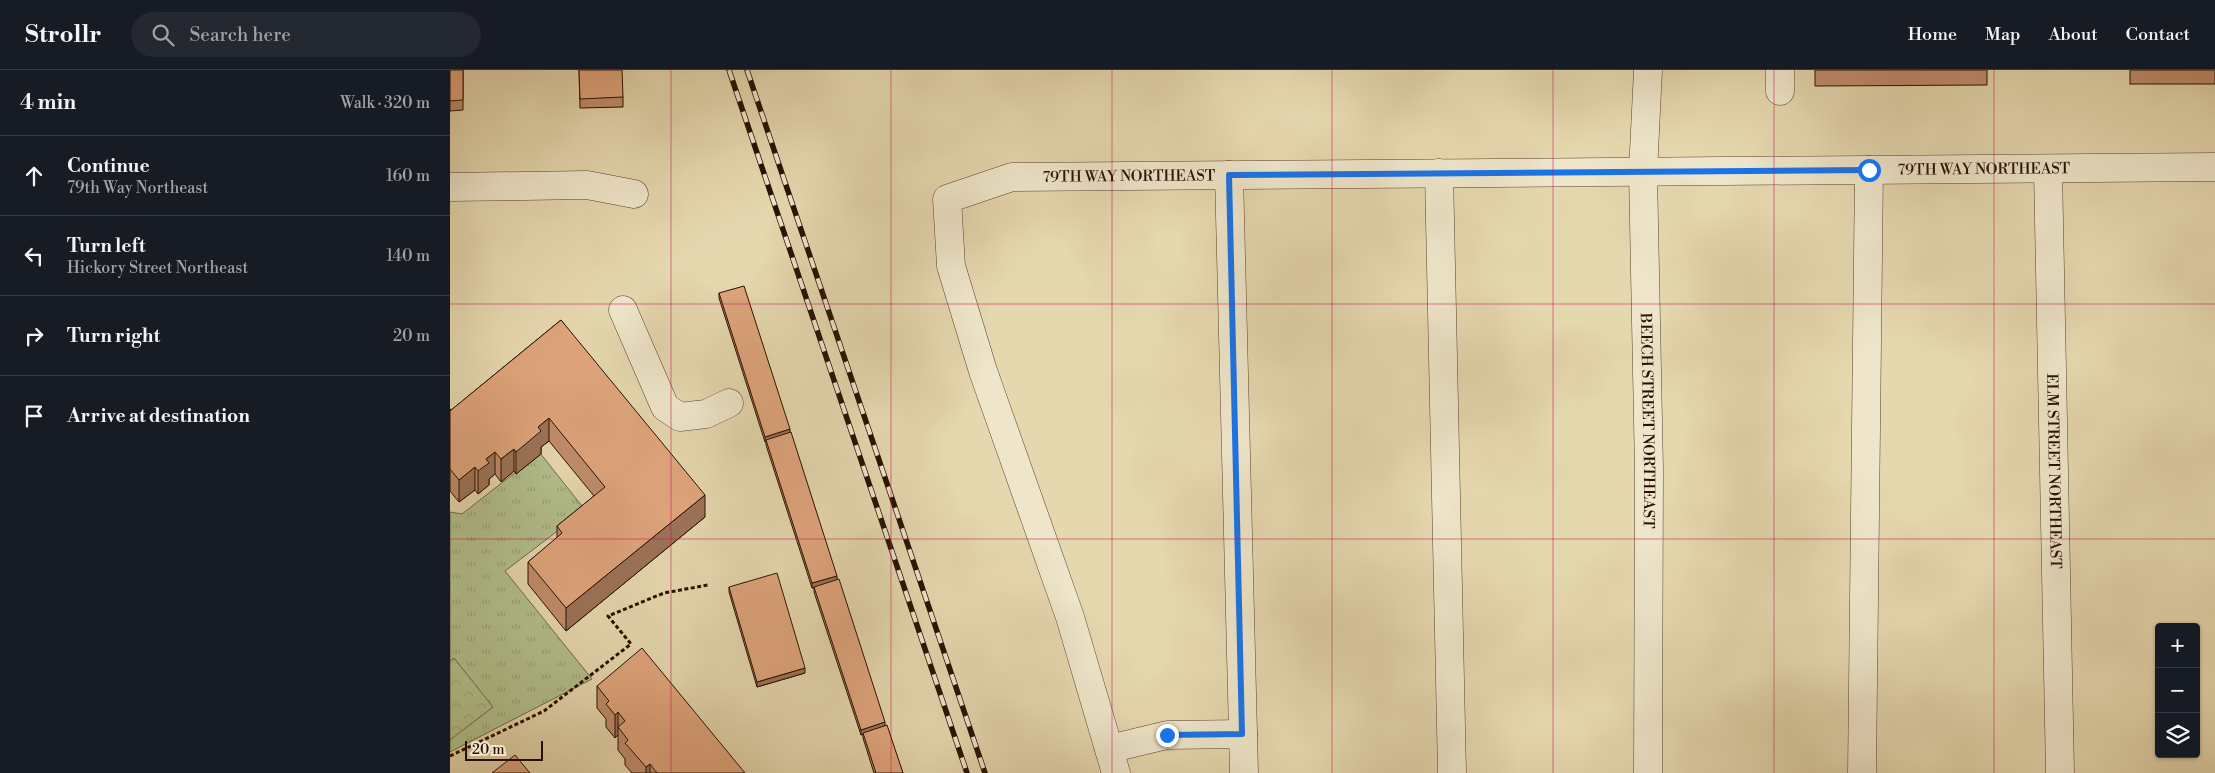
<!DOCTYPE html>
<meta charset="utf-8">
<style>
body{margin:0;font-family:"Libre Bodoni",serif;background:#242831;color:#f1f3f6}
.controls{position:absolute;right:15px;bottom:15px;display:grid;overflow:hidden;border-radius:5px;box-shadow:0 1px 4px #0004}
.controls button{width:45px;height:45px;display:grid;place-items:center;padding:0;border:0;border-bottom:1px solid #363941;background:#171b24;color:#f1f3f6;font:25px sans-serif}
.scale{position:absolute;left:15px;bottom:12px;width:78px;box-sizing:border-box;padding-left:5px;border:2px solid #291002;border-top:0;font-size:14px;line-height:18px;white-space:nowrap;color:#291002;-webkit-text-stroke:4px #eee5ca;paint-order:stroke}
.stop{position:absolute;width:15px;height:15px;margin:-11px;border:4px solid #1a73e8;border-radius:50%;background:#fff}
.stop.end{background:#1a73e8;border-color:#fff;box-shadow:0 1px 5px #0008}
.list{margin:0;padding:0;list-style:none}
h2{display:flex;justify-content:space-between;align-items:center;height:65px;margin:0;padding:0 20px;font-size:21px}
h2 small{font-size:16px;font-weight:400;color:#9ea1a6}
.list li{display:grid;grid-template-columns:32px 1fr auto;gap:15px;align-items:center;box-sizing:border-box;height:80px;padding:0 20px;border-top:1px solid #363941}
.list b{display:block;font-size:19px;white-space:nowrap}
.list p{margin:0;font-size:16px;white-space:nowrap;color:#9ea1a6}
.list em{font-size:16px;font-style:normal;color:#9ea1a6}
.icon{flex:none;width:28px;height:28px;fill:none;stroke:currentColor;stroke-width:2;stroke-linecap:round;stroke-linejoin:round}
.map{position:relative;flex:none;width:1765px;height:703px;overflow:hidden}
header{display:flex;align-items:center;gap:30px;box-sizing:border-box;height:70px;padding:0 25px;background:#171b24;border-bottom:1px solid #363941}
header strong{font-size:24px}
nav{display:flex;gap:28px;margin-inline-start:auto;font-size:18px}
.search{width:350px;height:45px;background:#242831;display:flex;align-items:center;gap:12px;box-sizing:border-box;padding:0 18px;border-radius:28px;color:#9ea1a6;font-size:19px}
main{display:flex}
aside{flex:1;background:#171b24}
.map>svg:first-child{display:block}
.grass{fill:url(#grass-tufts);stroke:#6e6847}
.park{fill:url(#park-crowns);stroke:#6e6847}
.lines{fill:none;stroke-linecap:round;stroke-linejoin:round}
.minor-casing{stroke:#58422d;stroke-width:29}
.path{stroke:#291002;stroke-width:3;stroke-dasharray:4 2.5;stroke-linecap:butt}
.minor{stroke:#eee5ca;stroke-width:28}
.rail-casing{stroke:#291002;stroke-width:5.5}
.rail{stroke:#eee5ca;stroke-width:4;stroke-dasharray:11;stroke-linecap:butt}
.wall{fill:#c08d6b;stroke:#291002}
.shaded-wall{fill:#9c7357;stroke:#291002}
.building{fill:#dfa47c;stroke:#291002}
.route{stroke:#1a73e8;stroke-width:6}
.grid{fill:none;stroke:#c2185b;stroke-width:1;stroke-opacity:0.55}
.labels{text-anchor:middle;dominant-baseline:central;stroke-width:4;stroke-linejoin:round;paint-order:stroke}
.street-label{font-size:15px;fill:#291002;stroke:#eee5ca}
</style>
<header>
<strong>Strollr</strong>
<div class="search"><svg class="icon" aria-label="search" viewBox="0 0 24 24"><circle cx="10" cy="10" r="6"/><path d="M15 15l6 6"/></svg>Search here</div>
<nav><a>Home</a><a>Map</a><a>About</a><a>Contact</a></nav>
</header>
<main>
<aside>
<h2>4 min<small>Walk · 320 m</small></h2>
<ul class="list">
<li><svg class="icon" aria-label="ahead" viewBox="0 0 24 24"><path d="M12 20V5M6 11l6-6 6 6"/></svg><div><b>Continue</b><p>79th Way Northeast</p></div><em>160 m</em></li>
<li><svg class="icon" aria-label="left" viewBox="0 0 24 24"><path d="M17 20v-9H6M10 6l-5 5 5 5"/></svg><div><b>Turn left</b><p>Hickory Street Northeast</p></div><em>140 m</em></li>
<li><svg class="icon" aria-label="right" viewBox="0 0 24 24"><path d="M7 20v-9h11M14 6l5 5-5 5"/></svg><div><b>Turn right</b></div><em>20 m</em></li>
<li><svg class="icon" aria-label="arrive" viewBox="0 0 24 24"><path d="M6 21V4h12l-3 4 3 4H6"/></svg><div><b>Arrive at destination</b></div></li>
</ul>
</aside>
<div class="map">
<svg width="1765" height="703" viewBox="0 0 1765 703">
<defs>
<pattern id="grass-tufts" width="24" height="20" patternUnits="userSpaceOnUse" patternTransform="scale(1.25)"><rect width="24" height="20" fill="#b2bf8c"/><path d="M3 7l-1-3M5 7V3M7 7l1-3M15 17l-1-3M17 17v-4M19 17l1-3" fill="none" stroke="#99a377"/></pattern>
<pattern id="park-crowns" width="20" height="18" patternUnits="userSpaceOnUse" patternTransform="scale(1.25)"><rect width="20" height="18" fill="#b2bf8c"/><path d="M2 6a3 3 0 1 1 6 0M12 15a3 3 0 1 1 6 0" fill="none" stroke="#99a377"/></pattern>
</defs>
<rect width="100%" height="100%" fill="#e5d7ae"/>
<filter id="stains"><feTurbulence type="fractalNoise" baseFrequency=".004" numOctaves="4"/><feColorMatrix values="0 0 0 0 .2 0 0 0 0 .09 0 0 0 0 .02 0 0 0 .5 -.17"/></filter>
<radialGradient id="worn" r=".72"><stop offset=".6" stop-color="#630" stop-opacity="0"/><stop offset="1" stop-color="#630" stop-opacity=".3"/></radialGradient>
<polygon class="grass" points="90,383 135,440 55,501 142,609 0,682 0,442 12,444"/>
<polygon class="park" points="4,588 43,637 0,670 0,591"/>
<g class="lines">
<defs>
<g id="minor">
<path id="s1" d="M1198 0 1193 102 1199 400 1198 703"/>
<polyline points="1330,0 1330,21"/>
<path id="s2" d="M1598 100 1610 703"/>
<polyline points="989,103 1002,703"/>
<polyline points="779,105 794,703"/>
<polyline points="0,117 137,115 184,124"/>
<polyline points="173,240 215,337 230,347 256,344 279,333"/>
<polyline points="659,679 717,665 793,664"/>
<path id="s3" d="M666 703 620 547 533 301 501 196 497 129 562 107 1765 97"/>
<polyline points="1412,703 1419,100"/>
</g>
</defs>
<use href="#minor" class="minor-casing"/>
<g class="path">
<polyline points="0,339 2,348 0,349"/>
<polyline points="0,686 94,641 181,574 158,546 214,523 258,515"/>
</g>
<use href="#minor" class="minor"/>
<defs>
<g id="rail">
<polyline points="279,0 517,703"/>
<polyline points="297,0 535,703"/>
</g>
</defs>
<use href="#rail" class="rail-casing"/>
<use href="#rail" class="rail"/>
</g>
<g class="wall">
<polygon points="0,0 13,0 13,40 0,41"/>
<polygon points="129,0 173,27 173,37 130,38"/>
<polygon points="1365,0 1537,0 1537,15 1365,16"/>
<rect x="1680" y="0" width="85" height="14"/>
<polygon points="269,223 340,362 387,509 435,655 453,703 424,703 413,668 413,664 411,665 364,522 364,518 362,518 316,375 316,372 315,372 269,228"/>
<polygon points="111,250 255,447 116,561 78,514 78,492 107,468 107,456 144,426 99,371 91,377 91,384 66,404 64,401 51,412 45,404 39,409 39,415 28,424 25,420 9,432 0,421 0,341"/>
<polygon points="279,517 355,603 307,617 279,522"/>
<polygon points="147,616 295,703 182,703 175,695 175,689 168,680 168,665 165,668 156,657 156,649 147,638"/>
</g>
<g class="shaded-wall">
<polygon points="99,348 99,371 91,377 91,384 66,404 66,382 88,357"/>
<polygon points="340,359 340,364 315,372 315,367"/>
<polygon points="64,379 64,401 51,412 51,389"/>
<polygon points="45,382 45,404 39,409 39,415 28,424 28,401 36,389"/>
<polygon points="25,397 25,420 9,432 9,410"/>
<polygon points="255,425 255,447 116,561 116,538"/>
<polygon points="387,506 387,511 362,518 362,513"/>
<polygon points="355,598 355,603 307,617 307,612"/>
<polygon points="168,642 168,665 165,668 165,645"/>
<polygon points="435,652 435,657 411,665 411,660"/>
<polygon points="200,694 200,703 196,703 196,697"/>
</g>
<g class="building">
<polygon points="0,0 13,0 13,30 0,31"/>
<polygon points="129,0 172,0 173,27 130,29"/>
<polygon points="294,216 340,359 315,367 269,223"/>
<polygon points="111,250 255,425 116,538 78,492 112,463 107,456 155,417 99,348 88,357 91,361 66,382 64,379 51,389 45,382 36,389 39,393 28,401 25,397 9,410 0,399 0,341"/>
<polygon points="341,362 387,506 362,513 316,370"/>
<polygon points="327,503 355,598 307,612 279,517"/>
<polygon points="389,509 435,652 411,660 364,517"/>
<polygon points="192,578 295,703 207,703 200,694 196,697 175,673 178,670 168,657 175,651 168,642 165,645 156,634 159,631 147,616"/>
<polygon points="437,655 453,703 426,703 413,663"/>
<polygon points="65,685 80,703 42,703"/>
</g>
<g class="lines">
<polyline class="route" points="717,665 792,664 779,105 1419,100"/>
</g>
<path class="grid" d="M221 0V703M441 0V703M662 0V703M882 0V703M1103 0V703M1324 0V703M1544 0V703M0 234H1765M0 469H1765"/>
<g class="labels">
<g class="street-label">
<text stroke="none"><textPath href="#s3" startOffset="1641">79TH WAY NORTHEAST</textPath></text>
<text stroke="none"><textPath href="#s3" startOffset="786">79TH WAY NORTHEAST</textPath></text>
<text stroke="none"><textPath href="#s1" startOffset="351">BEECH STREET NORTHEAST</textPath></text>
<text stroke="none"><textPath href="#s2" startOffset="301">ELM STREET NORTHEAST</textPath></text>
</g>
</g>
<rect width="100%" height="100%" filter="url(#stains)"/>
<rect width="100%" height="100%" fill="url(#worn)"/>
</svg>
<div class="controls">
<button>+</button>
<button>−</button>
<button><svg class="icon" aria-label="layers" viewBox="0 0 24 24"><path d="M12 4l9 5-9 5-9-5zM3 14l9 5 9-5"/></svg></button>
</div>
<div class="scale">20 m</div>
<div class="stop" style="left:1419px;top:100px"></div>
<div class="stop end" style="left:717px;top:665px"></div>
</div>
</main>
